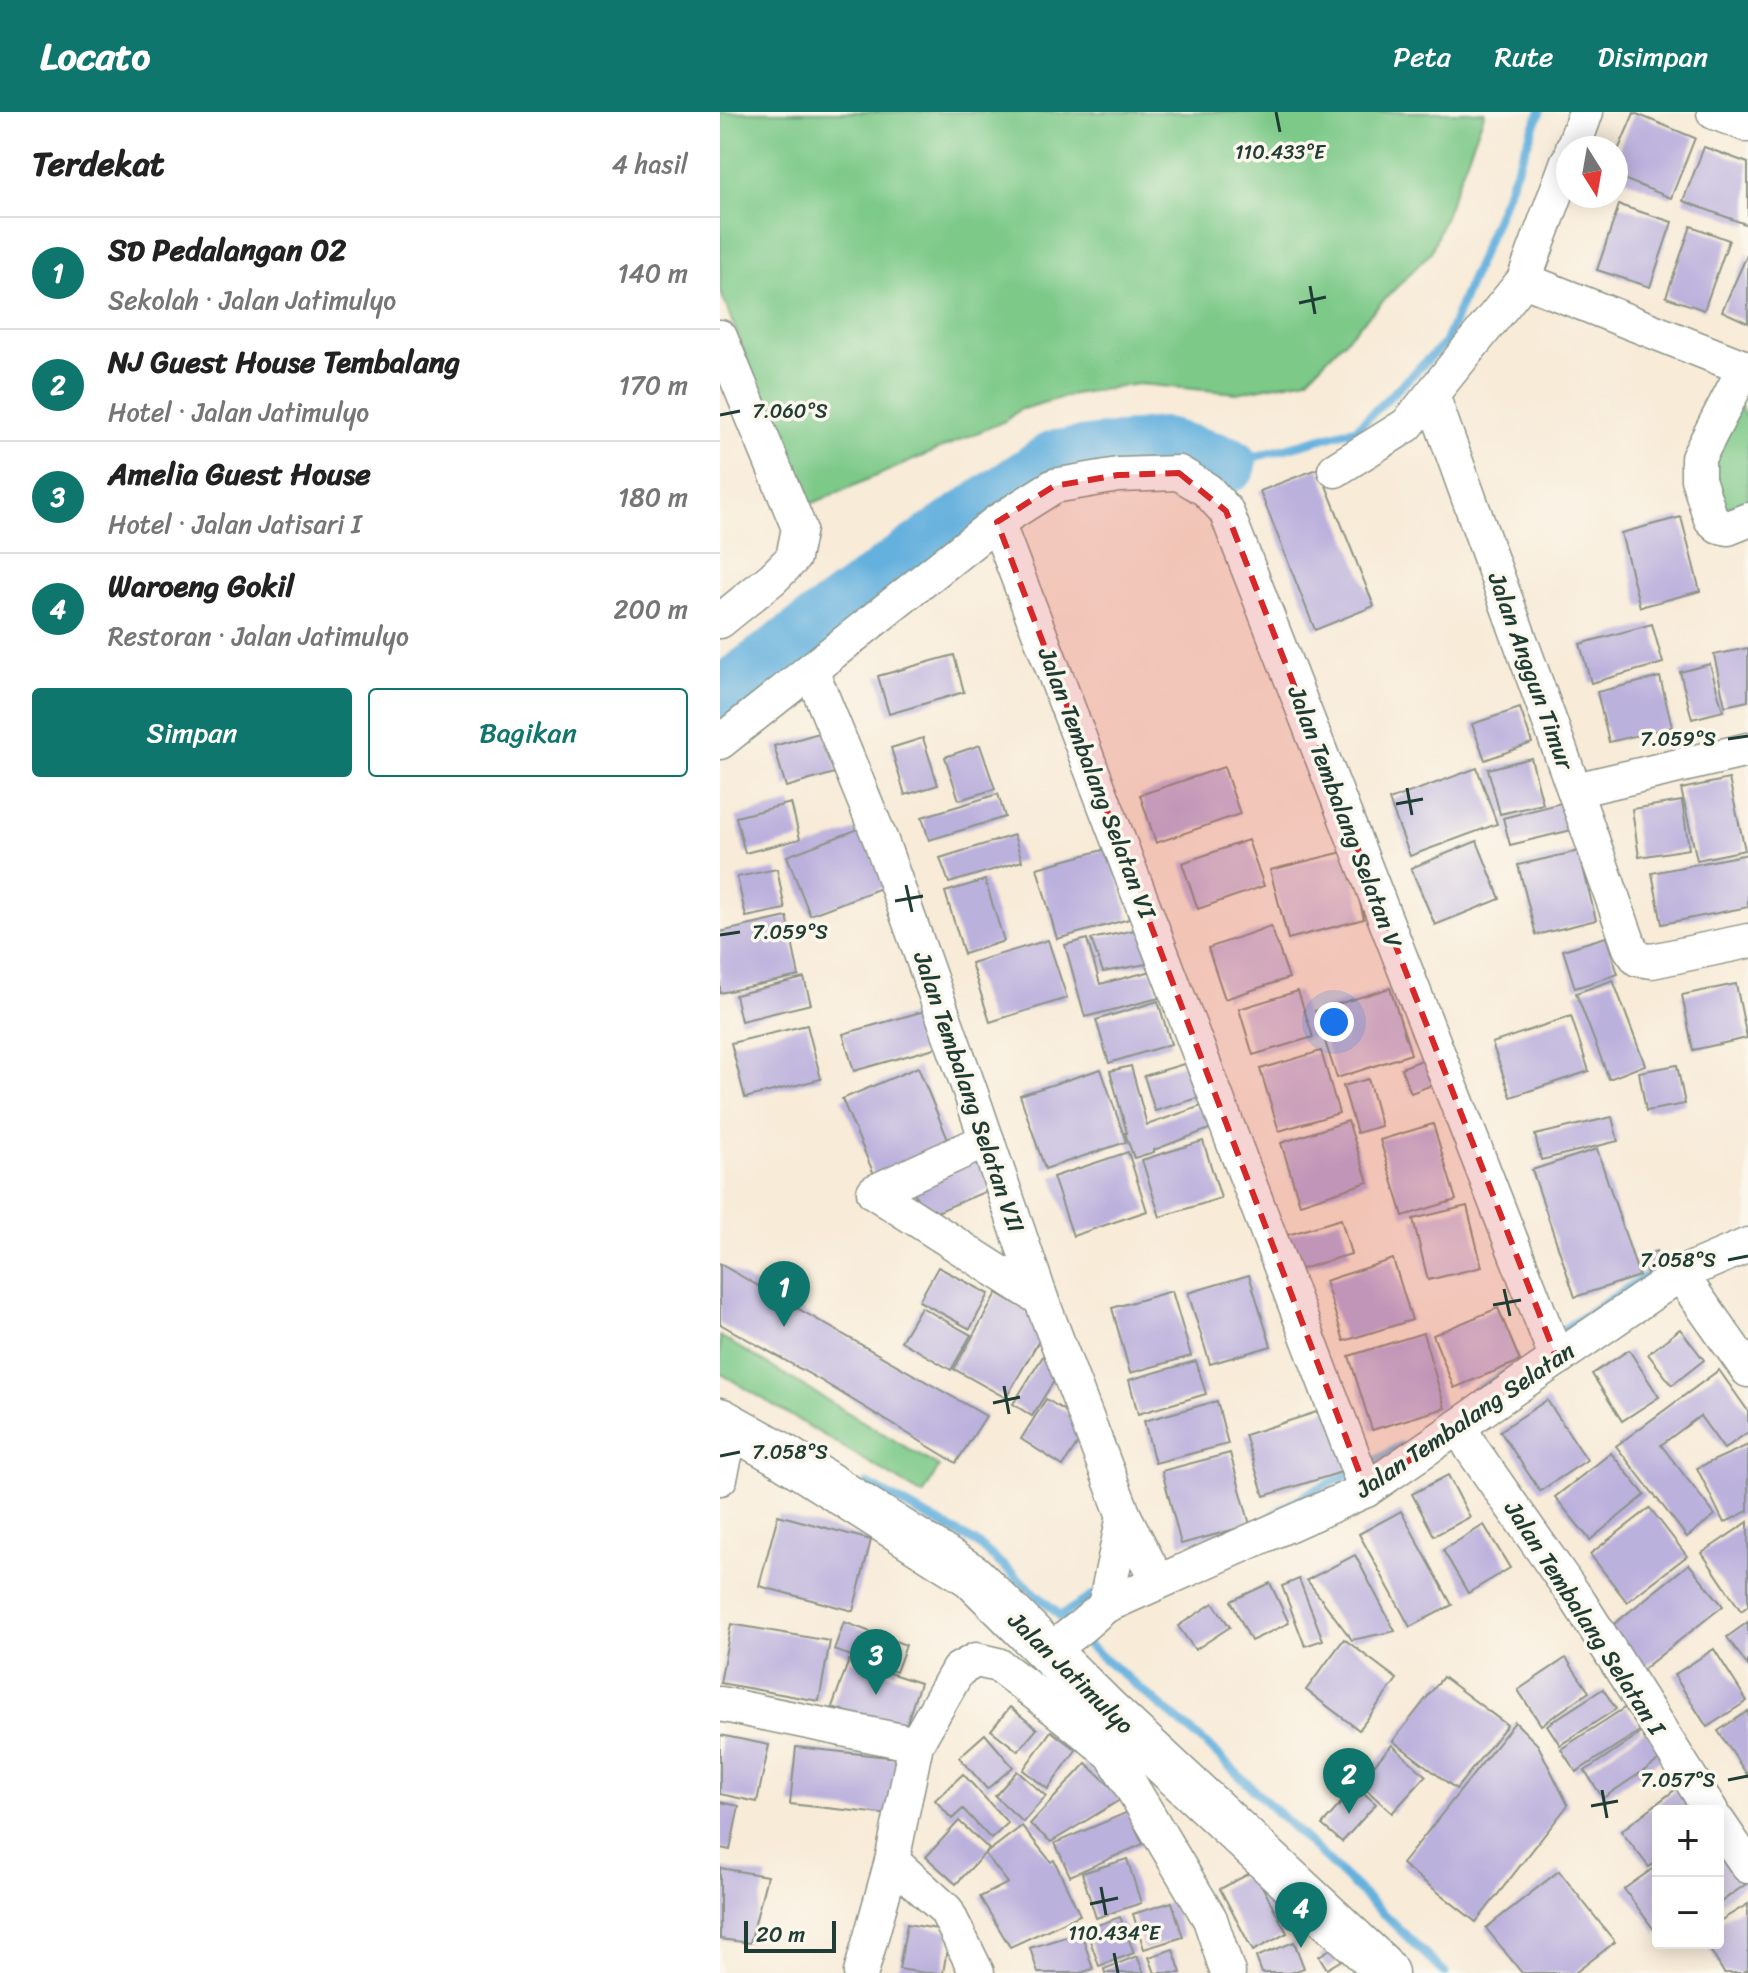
<!DOCTYPE html>
<html lang="id">
<meta charset="utf-8">
<style>
body{margin:0;font-family:Sriracha,sans-serif;background:#f6f6f6;color:#222}
.controls{position:absolute;right:24px;bottom:24px;display:grid;overflow:hidden;border-radius:8px;box-shadow:0 4px 20px #0003}
.controls button{width:72px;height:72px;display:grid;place-items:center;padding:0;border:0;border-bottom:2px solid #e0e0e0;background:#fff;color:#222;font:40px sans-serif}
.compass{position:absolute;left:836px;top:24px;width:72px;height:72px;border-radius:50%;background:#fff;box-shadow:0 4px 20px #0003;rotate:169deg}
.scale{position:absolute;left:24px;bottom:20px;width:92px;box-sizing:border-box;padding-left:8px;border:4px solid #1f3d34;border-top:0;font-size:22px;line-height:28px;white-space:nowrap;color:#1f3d34;-webkit-text-stroke:6px #fbf7ec;paint-order:stroke}
.you{position:absolute;left:614px;top:910px;width:28px;height:28px;margin:-20px;border:6px solid #fff;border-radius:50%;background:#1a73e8;box-shadow:0 0 0 12px #1a73e833}
.badge{display:grid;place-items:center;width:52px;height:52px;border-radius:50%;background:#0f766e;color:#fff;font-size:26px;font-weight:700}
.pin{position:absolute;translate:-50% -66px;filter:drop-shadow(0 2px 4px #0008)}
.pin::after{content:'';position:absolute;top:42px;width:28px;height:24px;background:inherit;clip-path:polygon(0 0,100% 0,50% 100%)}
.list{margin:0;padding:0;list-style:none}
h2{display:flex;justify-content:space-between;align-items:center;height:104px;margin:0;padding:0 32px;font-size:34px}
h2 small{font-size:26px;font-weight:400;color:#767676}
.list li{display:grid;grid-template-columns:52px 1fr auto;gap:24px;align-items:center;box-sizing:border-box;height:112px;padding:0 32px;border-top:2px solid #e0e0e0}
.list b{display:block;font-size:30px;white-space:nowrap}
.list p{margin:0;font-size:26px;white-space:nowrap;color:#767676}
.list em{font-size:26px;font-style:normal;color:#767676}
.actions{display:flex;gap:16px;padding:24px 32px}
.actions a{flex:1;padding:18px 0;border:2px solid #0f766e;border-radius:8px;text-align:center;font-size:28px;color:#0f766e}
.actions .main{background:#0f766e;color:#fff}
.map{position:relative;flex:none;width:1028px;height:1861px;overflow:hidden}
header{display:flex;align-items:center;gap:48px;box-sizing:border-box;height:112px;padding:0 40px;background:#0f766e;color:#fff}
header strong{font-size:38px}
nav{display:flex;gap:44px;margin-inline-start:auto;font-size:28px}
main{display:flex}
aside{flex:1;background:#fff}
.map>svg:first-child{display:block}
.green{fill:#7cc988;stroke:#4e835e;stroke-width:2}
.lines{fill:none;stroke-linecap:round;stroke-linejoin:round}
.stream{stroke:#65b1de;stroke-width:9}
.river{stroke:#65b1de;stroke-width:56}
.building{fill:#bbb1dd}
.minor-casing{stroke:#8c9486;stroke-width:37}
.tertiary-casing{stroke:#8c9486;stroke-width:47}
.minor{stroke:#fff;stroke-width:34}
.tertiary{stroke:#fff;stroke-width:44}
.marked{fill:#d62828;fill-opacity:0.2;stroke:#d62828;stroke-width:6;stroke-dasharray:16 10;stroke-linejoin:round}
.ticks{fill:none;stroke:#1f3d34;stroke-width:3}
.labels{text-anchor:middle;dominant-baseline:central;stroke-width:7;stroke-linejoin:round;paint-order:stroke}
.street-label{font-size:24px;fill:#1f3d34;stroke:#fbf7ec}
.ticks-label{font-size:20px;text-anchor:middle;fill:#1f3d34;stroke:#fbf7ec;stroke-width:7;stroke-linejoin:round;paint-order:stroke}
</style>
<header>
<strong>Locato</strong>
<nav><a>Peta</a><a>Rute</a><a>Disimpan</a></nav>
</header>
<main>
<aside>
<h2>Terdekat<small>4 hasil</small></h2>
<ul class="list">
<li><span class="badge">1</span><div><b>SD Pedalangan 02</b><p>Sekolah · Jalan Jatimulyo</p></div><em>140 m</em></li>
<li><span class="badge">2</span><div><b>NJ Guest House Tembalang</b><p>Hotel · Jalan Jatimulyo</p></div><em>170 m</em></li>
<li><span class="badge">3</span><div><b>Amelia Guest House</b><p>Hotel · Jalan Jatisari I</p></div><em>180 m</em></li>
<li><span class="badge">4</span><div><b>Waroeng Gokil</b><p>Restoran · Jalan Jatimulyo</p></div><em>200 m</em></li>
</ul>
<div class="actions"><a class="main">Simpan</a><a>Bagikan</a></div>
</aside>
<div class="map">
<svg width="1028" height="1861" viewBox="0 0 1028 1861">
<rect width="100%" height="100%" fill="#fbf7ec"/>
<filter id="ink" filterUnits="userSpaceOnUse"><feTurbulence type="fractalNoise" baseFrequency=".0125" numOctaves="2"/><feDisplacementMap in="SourceGraphic" scale="16" xChannelSelector="R" yChannelSelector="G"/><feConvolveMatrix kernelMatrix="1 2 1 2 8 2 1 2 1" color-interpolation-filters="sRGB"/></filter>
<filter id="wash" filterUnits="userSpaceOnUse"><feTurbulence type="fractalNoise" baseFrequency=".006" numOctaves="4" result="noise"/><feDisplacementMap in="SourceGraphic" scale="32" xChannelSelector="R" yChannelSelector="G"/><feGaussianBlur stdDeviation="1.8" result="paint"/><feColorMatrix in="noise" values="0 0 0 0 0 0 0 0 0 0 0 0 0 0 0 0 0 1.4 0 .05"/><feComposite in="paint" operator="in"/></filter>
<g filter="url(#wash)">
<rect width="100%" height="100%" fill="#f8ebd8"/>
<g class="green">
<polygon points="0,0 765,0 711,140 587,267 517,281 418,272 354,282 299,298 285,309 84,395 0,178"/>
<polygon points="1020,293 1028,310 1028,389 1006,396 991,359"/>
<polygon points="0,1224 219,1355 203,1383 0,1261"/>
</g>
<g class="lines">
<g class="stream">
<polyline points="509,352 636,317 725,231 820,0"/>
<polyline points="836,1224 849,1214 937,1157"/>
<polyline points="706,1317 754,1280 799,1253"/>
<polyline points="645,1355 681,1334"/>
<polyline points="147,1372 258,1432 334,1498 350,1514"/>
<polyline points="556,1401 594,1378 632,1361"/>
<polyline points="340,1504 379,1480"/>
<polyline points="360,1525 369,1534 484,1630 725,1861"/>
</g>
<polyline class="river" points="0,583 178,453 335,346 442,333 509,352"/>
</g>
<g id="blocks">
<g class="building">
<polygon points="914,1 975,26 951,86 896,64 896,43"/>
<polygon points="984,35 1028,51 1028,113 963,89"/>
<polygon points="899,93 952,110 930,175 877,158"/>
<polygon points="971,114 1009,128 984,198 946,185"/>
<polygon points="1028,141 1028,211 1002,199"/>
<polygon points="599,356 654,494 595,518 540,379"/>
<polygon points="961,405 980,479 920,495 901,421"/>
<polygon points="932,512 943,551 871,571 860,532"/>
<polygon points="1028,536 1028,589 1005,594 994,543"/>
<polygon points="234,543 244,580 169,602 158,564"/>
<polygon points="990,552 1003,599 972,607 960,560"/>
<polygon points="940,565 952,615 889,630 877,580"/>
<polygon points="800,596 812,631 765,648 752,612"/>
<polygon points="106,619 118,660 66,675 54,634"/>
<polygon points="203,626 218,673 185,683 171,636"/>
<polygon points="260,633 275,677 239,688 225,645"/>
<polygon points="811,646 823,692 780,702 768,657"/>
<polygon points="504,655 520,702 436,731 420,683"/>
<polygon points="757,656 777,712 690,744 669,688"/>
<polygon points="1009,667 1025,738 977,748 961,677"/>
<polygon points="278,682 285,705 209,728 202,705"/>
<polygon points="849,689 856,717 790,733 783,706"/>
<polygon points="962,689 969,737 919,745 912,697"/>
<polygon points="71,691 80,727 25,741 16,705"/>
<polygon points="141,716 164,775 90,803 67,744"/>
<polygon points="294,723 302,749 229,771 220,746"/>
<polygon points="528,728 544,774 478,797 462,751"/>
<polygon points="757,729 780,787 715,813 691,756"/>
<polygon points="390,736 409,807 337,827 317,756"/>
<polygon points="627,739 644,807 568,827 550,758"/>
<polygon points="859,739 876,808 816,823 798,753"/>
<polygon points="1028,742 1028,795 942,812 932,761"/>
<polygon points="57,757 65,797 26,805 17,765"/>
<polygon points="265,768 284,829 244,842 225,780"/>
<polygon points="67,805 79,864 0,881 0,820"/>
<polygon points="551,814 569,866 505,887 488,836"/>
<polygon points="425,816 432,851 383,860 371,827"/>
<polygon points="886,825 898,862 855,876 843,838"/>
<polygon points="367,827 380,872 432,859 439,886 365,905 345,833"/>
<polygon points="328,828 347,886 270,910 251,851"/>
<polygon points="84,866 91,892 21,909 15,883"/>
<polygon points="893,868 925,953 889,967 856,881"/>
<polygon points="1016,872 1027,926 973,938 962,883"/>
<polygon points="670,876 691,942 617,966 595,899"/>
<polygon points="578,879 593,925 533,943 519,897"/>
<polygon points="438,889 451,932 389,951 376,908"/>
<polygon points="208,898 218,935 134,959 123,922"/>
<polygon points="851,904 869,959 791,985 772,931"/>
<polygon points="87,913 101,967 25,986 11,931"/>
<polygon points="601,939 619,1001 559,1019 540,957"/>
<polygon points="710,945 720,970 691,981 681,956"/>
<polygon points="467,951 478,986 435,999 424,964"/>
<polygon points="957,953 965,992 926,999 919,960"/>
<polygon points="411,954 427,1013 484,993 492,1016 434,1038 434,1040 414,1046 405,1021 407,1021 390,959"/>
<polygon points="198,955 231,1035 156,1067 122,987"/>
<polygon points="381,957 406,1030 325,1057 300,983"/>
<polygon points="648,967 661,1014 637,1021 623,974"/>
<polygon points="892,1005 898,1029 821,1048 815,1023"/>
<polygon points="628,1009 648,1070 580,1092 561,1031"/>
<polygon points="713,1012 736,1088 683,1104 660,1028"/>
<polygon points="483,1029 501,1086 440,1105 422,1048"/>
<polygon points="255,1032 274,1076 205,1105 186,1062"/>
<polygon points="877,1037 919,1164 855,1185 812,1058"/>
<polygon points="408,1040 427,1099 353,1124 333,1065"/>
<polygon points="747,1094 762,1155 708,1168 693,1107"/>
<polygon points="621,1107 631,1142 571,1160 561,1125"/>
<polygon points="936,1139 944,1160 929,1167 920,1145"/>
<polygon points="673,1147 692,1208 624,1229 605,1169"/>
<polygon points="0,1152 266,1304 236,1351 100,1268 0,1212"/>
<polygon points="218,1155 269,1182 250,1217 199,1189"/>
<polygon points="529,1163 551,1234 490,1252 468,1181"/>
<polygon points="452,1179 471,1244 410,1261 392,1196"/>
<polygon points="277,1181 329,1211 286,1286 234,1257"/>
<polygon points="201,1195 251,1223 231,1258 181,1229"/>
<polygon points="778,1196 800,1249 734,1276 713,1223"/>
<polygon points="960,1217 984,1248 952,1273 928,1242"/>
<polygon points="703,1221 725,1296 652,1318 629,1244"/>
<polygon points="909,1238 939,1285 902,1309 872,1262"/>
<polygon points="325,1241 344,1253 312,1304 293,1292"/>
<polygon points="476,1249 486,1282 418,1302 409,1268"/>
<polygon points="999,1258 1028,1299 1028,1320 1004,1337 980,1304 941,1333 995,1403 967,1425 896,1334"/>
<polygon points="326,1287 369,1314 343,1354 301,1327"/>
<polygon points="827,1288 867,1348 820,1379 780,1319"/>
<polygon points="497,1289 508,1332 435,1351 424,1309"/>
<polygon points="609,1296 628,1358 544,1384 525,1323"/>
<polygon points="1028,1333 1028,1399 1004,1411 977,1356"/>
<polygon points="510,1341 530,1413 461,1432 442,1359"/>
<polygon points="891,1341 925,1383 870,1428 835,1385"/>
<polygon points="728,1363 750,1405 714,1424 692,1382"/>
<polygon points="930,1396 967,1444 907,1490 870,1442"/>
<polygon points="681,1399 732,1493 690,1515 639,1422"/>
<polygon points="58,1403 151,1428 133,1499 39,1474"/>
<polygon points="1028,1410 1028,1494 1021,1499 982,1441"/>
<polygon points="764,1413 790,1456 748,1481 723,1438"/>
<polygon points="635,1443 675,1519 632,1528 587,1468"/>
<polygon points="969,1452 1003,1494 918,1561 884,1520"/>
<polygon points="579,1467 603,1528 585,1534 562,1474"/>
<polygon points="550,1471 569,1511 531,1529 511,1489"/>
<polygon points="493,1491 510,1515 475,1538 458,1514"/>
<polygon points="124,1510 186,1533 176,1560 114,1538"/>
<polygon points="1028,1510 1028,1554 1007,1525"/>
<polygon points="11,1512 110,1529 99,1589 0,1571"/>
<polygon points="624,1527 677,1567 639,1618 586,1578"/>
<polygon points="994,1537 1027,1589 987,1615 954,1563"/>
<polygon points="846,1546 869,1580 821,1613 798,1578"/>
<polygon points="129,1548 200,1571 184,1619 112,1595"/>
<polygon points="723,1565 787,1613 736,1677 673,1629"/>
<polygon points="883,1577 896,1597 840,1633 827,1613"/>
<polygon points="290,1595 317,1617 298,1639 271,1618"/>
<polygon points="906,1595 921,1618 856,1660 841,1637"/>
<polygon points="1028,1599 1028,1664 998,1619"/>
<polygon points="795,1610 818,1633 848,1693 756,1810 682,1752"/>
<polygon points="925,1618 944,1645 883,1686 865,1659"/>
<polygon points="331,1619 356,1638 328,1677 303,1658"/>
<polygon points="265,1622 293,1655 267,1677 239,1645"/>
<polygon points="0,1623 49,1633 37,1690 0,1682"/>
<polygon points="672,1633 706,1664 672,1701 638,1670"/>
<polygon points="76,1635 177,1646 171,1703 70,1692"/>
<polygon points="366,1651 403,1686 331,1730 310,1712"/>
<polygon points="297,1659 326,1684 303,1710 275,1684"/>
<polygon points="243,1662 288,1711 271,1727 243,1697 232,1707 215,1688"/>
<polygon points="636,1674 656,1692 622,1730 602,1713"/>
<polygon points="960,1674 979,1699 938,1699 938,1749 929,1755 901,1719"/>
<polygon points="0,1690 19,1694 10,1738 0,1736"/>
<polygon points="408,1700 423,1732 350,1764 335,1731"/>
<polygon points="239,1709 269,1737 236,1772 206,1745"/>
<polygon points="302,1714 331,1750 334,1748 360,1803 290,1835 260,1785 288,1771 265,1742"/>
<polygon points="998,1734 1026,1772 998,1792"/>
<polygon points="407,1747 421,1791 376,1806 362,1761"/>
<polygon points="938,1753 938,1823 904,1777"/>
<polygon points="0,1756 47,1764 30,1831 0,1827"/>
<polygon points="534,1759 567,1821 533,1839 500,1777"/>
<polygon points="839,1759 895,1830 855,1861 802,1861 766,1816"/>
<polygon points="452,1790 463,1825 424,1837 413,1802"/>
<polygon points="1028,1792 1028,1858 1022,1861 1004,1861 986,1831 998,1831 998,1810"/>
<polygon points="400,1805 414,1841 379,1854 366,1817"/>
<polygon points="187,1812 230,1819 223,1861 205,1861 179,1857"/>
<polygon points="361,1820 373,1857 360,1861 318,1861 310,1836"/>
<polygon points="574,1830 584,1856 571,1861 542,1861 536,1845"/>
<polygon points="622,1830 630,1843 607,1857 599,1844"/>
<polygon points="453,1837 461,1861 435,1861 429,1845"/>
<polygon points="417,1844 424,1861 385,1861 384,1857"/>
</g>
</g>
</g>
<g filter="url(#ink)">
<use href="#blocks" fill-opacity="0" stroke="#8c9486" stroke-width="2"/>
<g class="lines">
<defs>
<g id="minor">
<polyline points="994,0 1028,13"/>
<polyline points="853,36 866,0"/>
<polyline points="804,168 1028,257"/>
<polyline points="0,225 79,416 73,446 53,466 0,509"/>
<polyline points="1025,255 978,346 978,367 991,407 999,414 1008,416 1028,408"/>
<path d="M712 283C777 467 846 651 910 836L918 847 932 849 1028 829"/>
<polyline points="615,358 687,313 804,168 848,49"/>
<polyline points="277,410 334,374 398,363 459,361 487,378 506,399 837,1247"/>
<polyline points="91,558 161,729 250,979 321,1187 404,1404 438,1470"/>
<polyline points="0,630 277,410 646,1378"/>
<polyline points="855,678 1028,638"/>
<polyline points="267,1028 154,1080 321,1187"/>
<polyline points="960,1162 1028,1258"/>
<polyline points="739,1314 752,1337 859,1490 991,1699"/>
<polyline points="0,1366 7,1335"/>
<polyline points="385,1494 404,1404"/>
<polyline points="329,1539 362,1514 385,1494 646,1378 960,1162 1028,1133"/>
<polyline points="0,1592 196,1632"/>
<polyline points="998,1710 1028,1754"/>
<polyline points="172,1749 226,1798 257,1861"/>
<polyline points="141,1861 172,1749 196,1632 238,1558 256,1548 278,1553 323,1587 392,1642 490,1807 508,1861"/>
</g>
<polyline id="tertiary" points="0,1308 57,1340 252,1464 388,1599 660,1853 666,1861"/>
</defs>
<use href="#minor" class="minor-casing"/>
<use href="#tertiary" class="tertiary-casing"/>
<use href="#minor" class="minor"/>
<use href="#tertiary" class="tertiary"/>
</g>
</g>
<path class="marked" d="M459 361 506 399 837 1247 646 1378 277 410 334 374 398 363Z"/>
<path class="ticks" d="M556 0 560 20M590 174 595 202M579 191 606 185M0 303 20 299M1008 627 1028 624M687 676 692 703M676 692 703 687M186 773 192 800M175 789 203 784M0 823 20 820M1008 1148 1028 1144M784 1177 790 1204M773 1193 801 1188M284 1274 289 1302M273 1291 300 1285M0 1344 20 1340M1008 1668 1028 1664M882 1678 887 1706M871 1694 898 1689M381 1775 386 1803M370 1792 398 1786M394 1841 398 1861"/>
<g class="labels">
<g class="street-label">
<text transform="translate(811 559) rotate(70)">Jalan Anggun Timur</text>
<text transform="translate(377 671) rotate(69)">Jalan Tembalang Selatan VI</text>
<text transform="translate(625 705) rotate(69)">Jalan Tembalang Selatan V</text>
<text transform="translate(249 980) rotate(71)">Jalan Tembalang Selatan VII</text>
<text transform="translate(745 1308) rotate(-34)">Jalan Tembalang Selatan</text>
<text transform="translate(865 1506) rotate(57)">Jalan Tembalang Selatan I</text>
<text transform="translate(351 1561) rotate(44)">Jalan Jatimulyo</text>
</g>
</g>
<g class="ticks-label">
<text x="560" y="47">110.433°E</text>
<text x="70" y="306">7.060°S</text>
<text x="958" y="634">7.059°S</text>
<text x="70" y="827">7.059°S</text>
<text x="958" y="1155">7.058°S</text>
<text x="70" y="1347">7.058°S</text>
<text x="958" y="1675">7.057°S</text>
<text x="394" y="1828">110.434°E</text>
</g>
</svg>
<div class="controls">
<button>+</button>
<button>−</button>
</div>
<svg class="compass" viewBox="-18 -18 36 36"><path d="M0-13l5 13h-10z" fill="#e53935"/><path d="M0 13l5-13h-10z" fill="#767676"/></svg>
<div class="scale">20 m</div>
<div class="you"></div>
<div class="pin badge" style="left:64px;top:1215px">1</div>
<div class="pin badge" style="left:629px;top:1702px">2</div>
<div class="pin badge" style="left:156px;top:1583px">3</div>
<div class="pin badge" style="left:581px;top:1836px">4</div>
</div>
</main>
